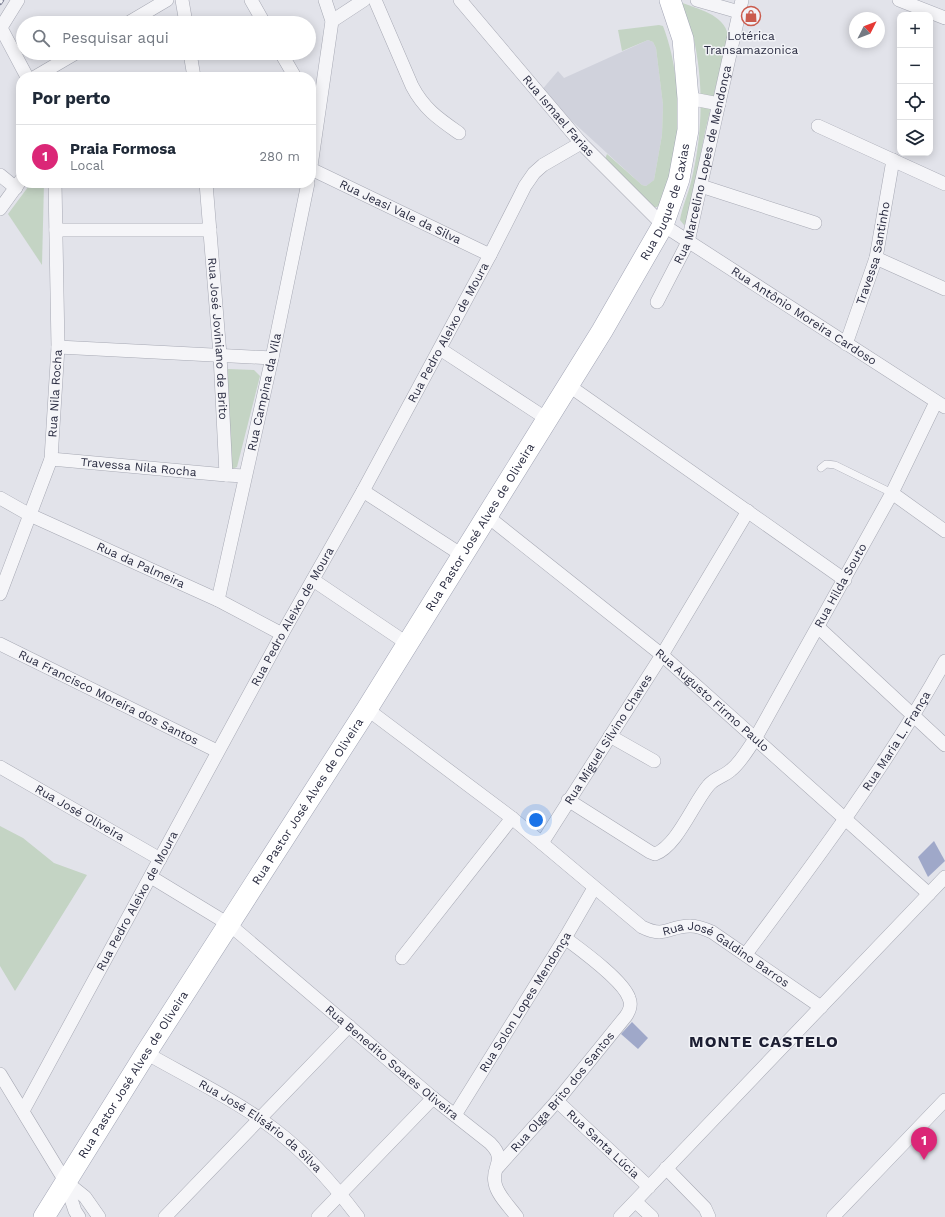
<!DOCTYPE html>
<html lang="pt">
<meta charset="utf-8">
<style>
body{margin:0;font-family:"Work Sans",sans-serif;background:#f2f2f3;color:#1f2937}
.controls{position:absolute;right:12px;top:12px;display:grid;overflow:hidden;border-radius:8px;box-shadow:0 2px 10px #0003}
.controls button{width:36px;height:36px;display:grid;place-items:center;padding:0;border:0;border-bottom:1px solid #e0e1e3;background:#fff;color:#1f2937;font:20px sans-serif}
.compass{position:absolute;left:849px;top:12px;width:36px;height:36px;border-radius:50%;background:#fff;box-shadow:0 2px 10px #0003;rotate:48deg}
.you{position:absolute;left:536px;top:820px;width:14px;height:14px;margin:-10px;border:3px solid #fff;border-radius:50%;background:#1a73e8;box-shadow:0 0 0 6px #1a73e833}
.badge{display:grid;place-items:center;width:26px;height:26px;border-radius:50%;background:#db2777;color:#fff;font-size:13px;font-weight:700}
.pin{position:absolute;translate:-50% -33px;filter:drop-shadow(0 1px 2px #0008)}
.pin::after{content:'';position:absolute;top:21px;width:14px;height:12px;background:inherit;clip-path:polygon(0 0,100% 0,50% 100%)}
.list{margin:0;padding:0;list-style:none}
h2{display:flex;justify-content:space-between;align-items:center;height:52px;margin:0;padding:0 16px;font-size:17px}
h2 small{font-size:13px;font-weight:400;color:#747a83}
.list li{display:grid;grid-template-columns:26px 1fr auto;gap:12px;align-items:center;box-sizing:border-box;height:64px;padding:0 16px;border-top:1px solid #e0e1e3}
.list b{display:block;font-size:15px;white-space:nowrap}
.list p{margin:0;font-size:13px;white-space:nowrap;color:#747a83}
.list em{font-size:13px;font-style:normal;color:#747a83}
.icon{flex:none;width:22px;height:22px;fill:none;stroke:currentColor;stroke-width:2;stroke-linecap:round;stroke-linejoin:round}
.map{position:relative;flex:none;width:945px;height:1217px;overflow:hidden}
.search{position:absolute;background:#fff;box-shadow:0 2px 10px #0003;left:16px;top:16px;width:300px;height:44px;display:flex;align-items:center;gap:10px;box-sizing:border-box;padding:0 14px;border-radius:22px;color:#747a83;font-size:15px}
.panel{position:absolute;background:#fff;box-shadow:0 2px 10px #0003;left:16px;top:72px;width:300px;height:116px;border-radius:16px}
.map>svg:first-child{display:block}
.built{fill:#d0d2dc}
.green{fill:#c4d4c4}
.water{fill:#9fa8c9}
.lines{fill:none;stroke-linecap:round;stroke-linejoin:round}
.lane-casing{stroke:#a7a9b4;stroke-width:8}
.street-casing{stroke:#a7a9b4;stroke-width:14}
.primary-casing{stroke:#a2a5b5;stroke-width:22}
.lane{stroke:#f5f5f8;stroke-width:7}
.street{stroke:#f5f5f8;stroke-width:13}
.primary{stroke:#fff;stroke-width:21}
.rail-casing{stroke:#7c7f93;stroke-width:4.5}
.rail{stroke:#f2f3f7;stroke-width:3;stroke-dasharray:9;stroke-linecap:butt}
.labels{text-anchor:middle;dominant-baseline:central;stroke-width:3;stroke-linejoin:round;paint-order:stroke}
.poi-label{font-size:12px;fill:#2b2d42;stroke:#f2f3f7}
.street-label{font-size:12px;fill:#2b2d42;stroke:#f2f3f7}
.district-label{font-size:16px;font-weight:bold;letter-spacing:1px;fill:#1d1f33;stroke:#f2f3f7}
</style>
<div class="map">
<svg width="945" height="1217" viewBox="0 0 945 1217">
<rect width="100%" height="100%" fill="#e2e3ea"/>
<polygon class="built" points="648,40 653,42 656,48 663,105 662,135 654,180 646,186 642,185 540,92 558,71 564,78"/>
<g class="green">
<path d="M680 2C697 9 724 14 728 35L705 132 687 223 684 225 680 220C682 207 688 195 691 182 702 139 704 89 695 45 693 31 685 16 680 2Z"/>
<path d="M659 25 663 26C677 62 682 114 675 153 671 169 666 186 662 203L657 207H649L605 159 607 154 642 185 646 186 654 180 662 135 663 105 656 48 653 42 648 40 622 51 618 30Z"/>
<polygon points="31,183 44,183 42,265 8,214"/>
<polygon points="228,369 254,370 260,376 237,467 232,469 226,372"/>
<polygon points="0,826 23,838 54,863 87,875 15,991 0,966"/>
</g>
<g class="water">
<polygon points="934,841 945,861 928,877 918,857"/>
<polygon points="632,1022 648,1038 638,1049 621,1034"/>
</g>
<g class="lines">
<defs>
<polyline id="lane" points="821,468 826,464 835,465 892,493"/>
<g id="street">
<polyline points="182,0 186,23"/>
<polyline points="251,0 264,23"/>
<path d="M375 0 412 86C424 109 439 119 459 133"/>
<path id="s1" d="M460 0 581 143 663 225 945 407"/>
<polyline points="697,0 739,12"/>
<polyline points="899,0 945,18"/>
<polyline points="332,21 364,0"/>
<polyline points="128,23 167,0"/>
<polyline points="1,28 27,77"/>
<polyline points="0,29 18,0"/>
<polyline points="190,53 194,77"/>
<polyline points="281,53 295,77"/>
<polyline points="35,77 76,53"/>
<polyline points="688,98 719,104"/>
<polyline points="818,126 945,184"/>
<polyline points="311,166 332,21 325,0"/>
<path id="s2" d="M311 169 490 255"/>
<polyline points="0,175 16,188"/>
<path id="s3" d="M206 183 220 355 226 475 245 476"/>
<polyline points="701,186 815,223"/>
<polyline points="0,209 21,180"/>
<polyline points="56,230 210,230"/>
<polyline points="876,258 945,289"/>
<path id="s4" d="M657 302 688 242 742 0"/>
<path id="s5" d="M846 344 876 258 893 160"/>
<polyline points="58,347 272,358"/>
<polyline points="440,349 547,419"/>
<polyline points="568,385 845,580"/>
<path id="s6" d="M51 459 226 475"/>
<polyline points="363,491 462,555"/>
<polyline points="892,493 945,531"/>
<path id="s7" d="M0 498 30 515 218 600 282 634"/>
<path id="s8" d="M487 516 662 655 929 894"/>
<polyline points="313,580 408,644"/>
<path id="s9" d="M0 594 51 459 58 347 55 183"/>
<path id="s10" d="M218 600 272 358 308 183"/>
<polyline points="819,628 945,745"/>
<path id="s11" d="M0 644 217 751"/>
<path id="s12" d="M367 709 512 818 642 927C666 939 670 925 691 926 698 926 705 929 712 932L821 1007"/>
<polyline points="610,736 654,761"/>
<path id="s13" d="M0 767 160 859"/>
<path id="s14" d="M568 800 650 852 655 854C677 846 693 804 708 786 714 778 723 777 731 770 741 762 748 749 755 739L892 493 936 402"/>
<path id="s15" d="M542 843 662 655 748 511"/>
<path id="s16" d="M151 877 230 925 433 1098 490 1143C508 1161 491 1166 495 1183 497 1195 510 1207 517 1217"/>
<path id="s17" d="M746 954C817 859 888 764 945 661"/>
<polyline points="402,958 512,818"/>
<path id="s18" d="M146 1053C188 1077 237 1101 274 1129 306 1153 334 1185 358 1217"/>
<polyline points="0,1074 65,1181 75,1211 79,1217"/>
<path id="s19" d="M557 1101 649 1187"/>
<path id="s20" d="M23 1111 282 634 363 491 490 255 525 186 534 173 543 165 581 143"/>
<path id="s21" d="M455 1115 565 938 594 888"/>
<path id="s22" d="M498 1167 557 1101 626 1016C630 1010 632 1005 629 998 623 980 581 950 565 938"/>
<polyline points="666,1168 705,1208 709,1217"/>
<polyline points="65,1181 85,1197 99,1217"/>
<polyline points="636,1202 652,1217"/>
<polyline points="165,1217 349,1026"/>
<polyline points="318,1217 433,1098"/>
<polyline points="620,1217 945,877"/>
<polyline points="833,1217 945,1100"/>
</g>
<g id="primary">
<path id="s23" d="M44 1217 146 1053 367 709 602 331 663 225 679 179 688 130V98L683 39 670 0"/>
</g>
</defs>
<use href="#lane" class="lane-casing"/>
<use href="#street" class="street-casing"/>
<use href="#primary" class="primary-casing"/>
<use href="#lane" class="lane"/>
<use href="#street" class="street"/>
<use href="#primary" class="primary"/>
<defs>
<polyline id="rail" points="0,3 2,0"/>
</defs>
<use href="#rail" class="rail-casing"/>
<use href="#rail" class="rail"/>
</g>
<defs>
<symbol id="shop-ring" viewBox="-11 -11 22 22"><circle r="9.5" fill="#f2f3f7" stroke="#ca5b4d" stroke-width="1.5"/><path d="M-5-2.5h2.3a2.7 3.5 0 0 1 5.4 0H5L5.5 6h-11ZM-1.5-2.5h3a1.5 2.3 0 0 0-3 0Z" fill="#ca5b4d"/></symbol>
</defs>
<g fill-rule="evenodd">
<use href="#shop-ring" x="740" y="5" width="22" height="22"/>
</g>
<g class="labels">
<g class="poi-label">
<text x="751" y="36">Lotérica<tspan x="751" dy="14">Transamazonica</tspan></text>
</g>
<g class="street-label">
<text stroke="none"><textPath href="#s1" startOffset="152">Rua Ismael Farias</textPath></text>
<text stroke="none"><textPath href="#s4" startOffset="146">Rua Marcelino Lopes de Mendonça</textPath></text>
<text stroke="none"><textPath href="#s23" startOffset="1192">Rua Duque de Caxias</textPath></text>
<text stroke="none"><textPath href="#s2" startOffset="99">Rua Jeasi Vale da Silva</textPath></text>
<text stroke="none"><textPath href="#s5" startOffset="95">Travessa Santinho</textPath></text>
<text stroke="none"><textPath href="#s1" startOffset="471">Rua Antônio Moreira Cardoso</textPath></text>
<text stroke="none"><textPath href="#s20" startOffset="887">Rua Pedro Aleixo de Moura</textPath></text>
<text stroke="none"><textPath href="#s3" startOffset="156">Rua José Joviniano de Brito</textPath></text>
<text stroke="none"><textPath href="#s10" startOffset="213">Rua Campina da Vila</textPath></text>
<text stroke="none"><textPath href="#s9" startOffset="210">Rua Nila Rocha</textPath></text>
<text stroke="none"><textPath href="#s6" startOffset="88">Travessa Nila Rocha</textPath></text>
<text stroke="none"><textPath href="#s23" startOffset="816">Rua Pastor José Alves de Oliveira</textPath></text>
<text stroke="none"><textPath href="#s7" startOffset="156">Rua da Palmeira</textPath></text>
<text stroke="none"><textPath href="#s14" startOffset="433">Rua Hilda Souto</textPath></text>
<text stroke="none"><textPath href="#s20" startOffset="563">Rua Pedro Aleixo de Moura</textPath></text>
<text stroke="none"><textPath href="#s11" startOffset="121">Rua Francisco Moreira dos Santos</textPath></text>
<text stroke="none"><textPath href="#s8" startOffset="291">Rua Augusto Firmo Paulo</textPath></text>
<text stroke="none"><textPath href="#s15" startOffset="123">Rua Miguel Silvino Chaves</textPath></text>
<text stroke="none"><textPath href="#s17" startOffset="261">Rua Maria L. França</textPath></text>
<text stroke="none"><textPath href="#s23" startOffset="492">Rua Pastor José Alves de Oliveira</textPath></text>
<text stroke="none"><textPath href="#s13" startOffset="92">Rua José Oliveira</textPath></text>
<text stroke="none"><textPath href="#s20" startOffset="239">Rua Pedro Aleixo de Moura</textPath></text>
<text stroke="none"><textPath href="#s12" startOffset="444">Rua José Galdino Barros</textPath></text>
<text stroke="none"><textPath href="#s21" startOffset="133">Rua Solon Lopes Mendonça</textPath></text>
<text stroke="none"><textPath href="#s16" startOffset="305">Rua Benedito Soares Oliveira</textPath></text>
<text stroke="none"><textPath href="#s23" startOffset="168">Rua Pastor José Alves de Oliveira</textPath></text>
<text stroke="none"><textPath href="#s22" startOffset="99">Rua Olga Brito dos Santos</textPath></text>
<text stroke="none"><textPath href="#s18" startOffset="136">Rua José Elisário da Silva</textPath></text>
<text stroke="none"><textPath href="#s19" startOffset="63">Rua Santa Lúcia</textPath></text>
</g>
<g class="district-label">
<text x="764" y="1041">MONTE CASTELO</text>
</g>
</g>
</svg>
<div class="controls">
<button>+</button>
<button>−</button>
<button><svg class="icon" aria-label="locate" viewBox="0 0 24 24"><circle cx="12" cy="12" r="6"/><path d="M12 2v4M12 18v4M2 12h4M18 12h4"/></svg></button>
<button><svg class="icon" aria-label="layers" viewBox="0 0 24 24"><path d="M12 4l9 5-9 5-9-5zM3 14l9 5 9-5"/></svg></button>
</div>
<svg class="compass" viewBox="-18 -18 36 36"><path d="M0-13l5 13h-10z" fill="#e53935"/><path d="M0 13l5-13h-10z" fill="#747a83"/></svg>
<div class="you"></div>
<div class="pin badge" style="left:924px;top:1160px">1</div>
<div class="search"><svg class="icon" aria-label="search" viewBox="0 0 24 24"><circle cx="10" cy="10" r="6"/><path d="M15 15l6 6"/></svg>Pesquisar aqui</div>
<section class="panel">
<h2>Por perto<small></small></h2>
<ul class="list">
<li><span class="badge">1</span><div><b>Praia Formosa</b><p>Local</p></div><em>280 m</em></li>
</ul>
</section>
</div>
